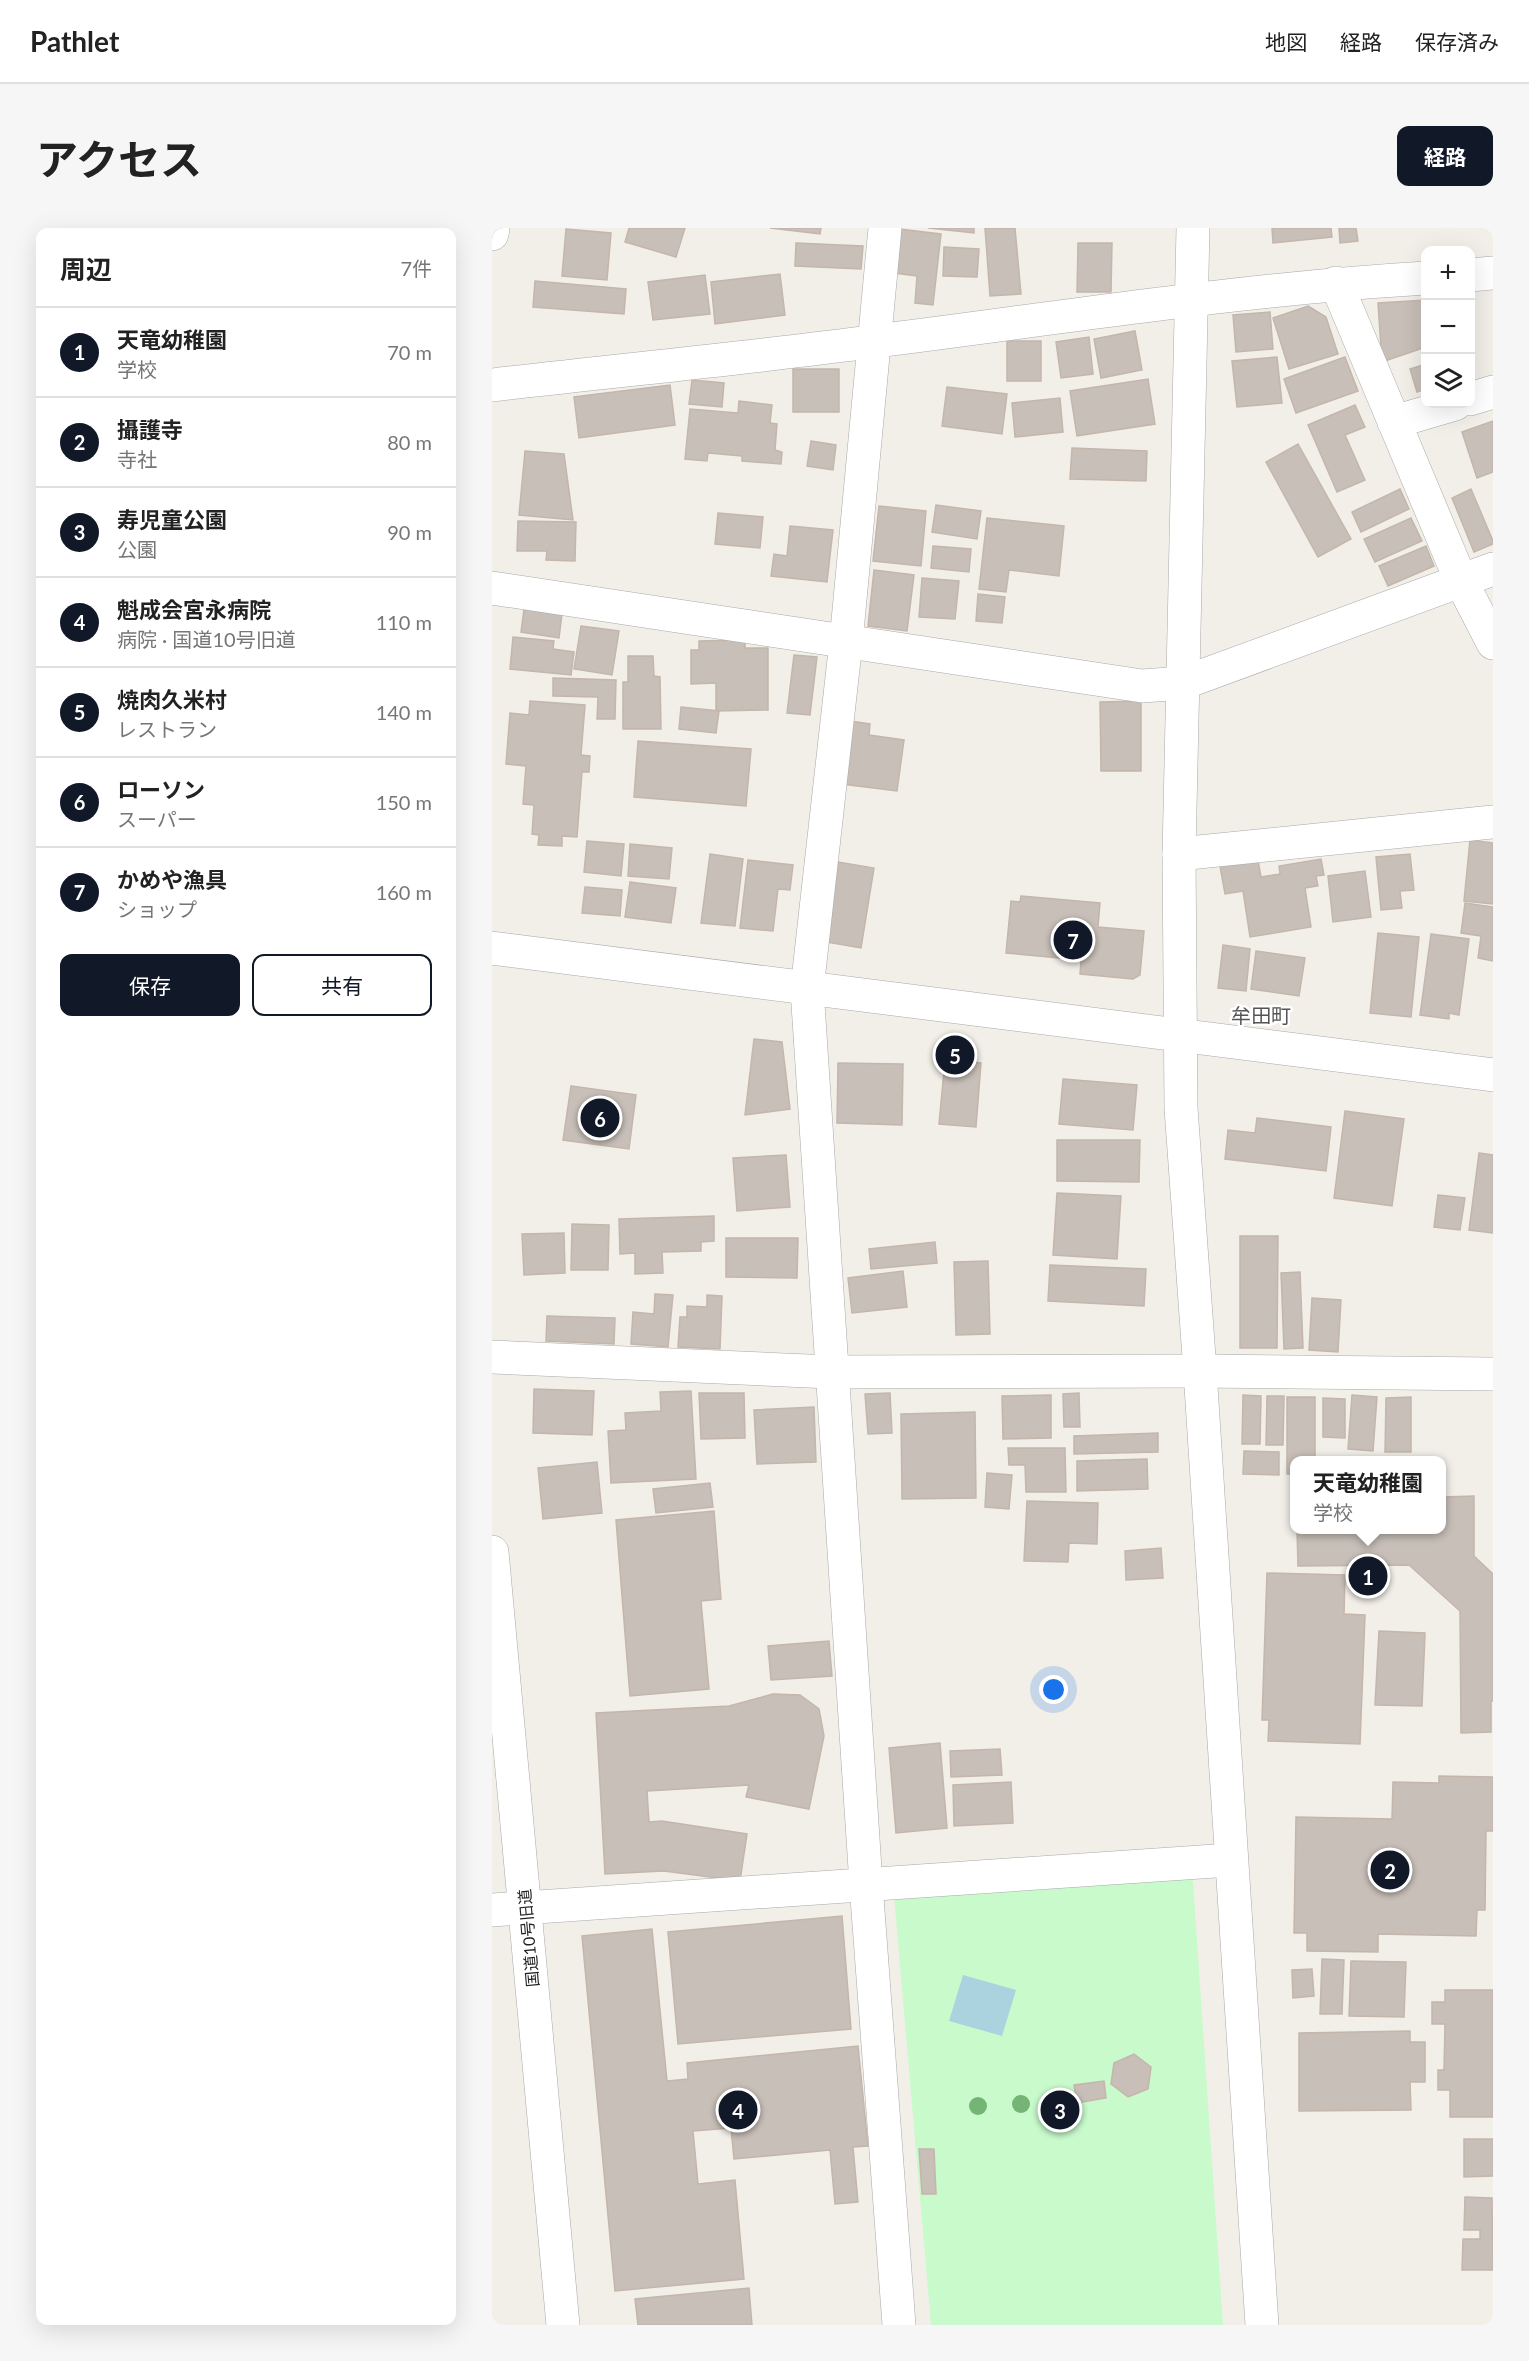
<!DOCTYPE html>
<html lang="ja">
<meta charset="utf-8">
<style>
body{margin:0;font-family:Lato,"Noto Sans JP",sans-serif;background:#f6f6f6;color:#222}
.controls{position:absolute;right:18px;top:18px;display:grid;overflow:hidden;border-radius:12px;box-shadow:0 6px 24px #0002}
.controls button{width:54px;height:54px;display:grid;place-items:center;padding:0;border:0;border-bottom:2px solid #e0e0e0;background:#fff;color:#222;font:30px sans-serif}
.you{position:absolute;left:562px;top:1462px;width:21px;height:21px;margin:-15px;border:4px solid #fff;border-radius:50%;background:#1a73e8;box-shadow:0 0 0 9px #1a73e833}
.badge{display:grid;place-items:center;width:39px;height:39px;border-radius:50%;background:#111827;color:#fff;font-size:20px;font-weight:700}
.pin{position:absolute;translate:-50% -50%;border:3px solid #fff;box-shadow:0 2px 6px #0006}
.popup{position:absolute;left:798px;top:1228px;width:156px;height:78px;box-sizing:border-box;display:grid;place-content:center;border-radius:12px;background:#fff;filter:drop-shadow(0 2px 4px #0005);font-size:20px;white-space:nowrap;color:#767676}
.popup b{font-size:22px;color:#222}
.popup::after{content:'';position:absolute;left:50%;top:100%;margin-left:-12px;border:12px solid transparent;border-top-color:#fff}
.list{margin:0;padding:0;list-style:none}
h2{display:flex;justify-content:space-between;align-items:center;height:78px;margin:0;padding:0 24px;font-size:26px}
h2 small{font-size:20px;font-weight:400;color:#767676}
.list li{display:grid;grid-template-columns:39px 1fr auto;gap:18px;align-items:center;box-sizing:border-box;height:90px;padding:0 24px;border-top:2px solid #e0e0e0}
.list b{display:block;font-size:22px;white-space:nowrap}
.list p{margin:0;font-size:20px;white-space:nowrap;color:#767676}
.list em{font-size:20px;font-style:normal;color:#767676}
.actions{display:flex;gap:12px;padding:18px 24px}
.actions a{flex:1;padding:14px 0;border:2px solid #111827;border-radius:12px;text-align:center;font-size:21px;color:#111827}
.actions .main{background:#111827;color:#fff}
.icon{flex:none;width:33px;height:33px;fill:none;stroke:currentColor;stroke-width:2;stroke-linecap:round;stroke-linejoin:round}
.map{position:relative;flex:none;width:1001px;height:2097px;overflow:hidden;border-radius:12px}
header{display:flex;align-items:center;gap:36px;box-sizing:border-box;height:84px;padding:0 30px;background:#fff;border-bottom:2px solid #e0e0e0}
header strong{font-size:28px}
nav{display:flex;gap:33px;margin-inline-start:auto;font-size:21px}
.intro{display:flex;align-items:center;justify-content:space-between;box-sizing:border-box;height:144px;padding:0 36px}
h1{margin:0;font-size:42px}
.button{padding:15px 27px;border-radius:12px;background:#111827;color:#fff;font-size:21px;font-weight:700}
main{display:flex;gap:36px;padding:0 36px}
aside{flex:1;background:#fff;border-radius:12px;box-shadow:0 6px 24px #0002}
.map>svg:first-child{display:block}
.park{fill:#c8facc}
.water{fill:#aad3df}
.building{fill:#c7bfb8;stroke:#c4b6ab;stroke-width:1.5}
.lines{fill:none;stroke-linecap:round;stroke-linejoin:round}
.minor-casing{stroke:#a9a9a9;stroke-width:34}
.minor{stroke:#fff;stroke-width:33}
.tree{fill:#74b475}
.labels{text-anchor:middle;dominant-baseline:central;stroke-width:5;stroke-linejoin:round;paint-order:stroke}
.street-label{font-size:16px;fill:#222;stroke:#fff}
.quarter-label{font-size:20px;fill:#555;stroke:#fff}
</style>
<header>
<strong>Pathlet</strong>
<nav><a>地図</a><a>経路</a><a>保存済み</a></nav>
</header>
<div class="intro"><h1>アクセス</h1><a class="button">経路</a></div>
<main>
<aside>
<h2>周辺<small>7件</small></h2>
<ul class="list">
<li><span class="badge">1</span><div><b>天竜幼稚園</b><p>学校</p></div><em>70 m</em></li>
<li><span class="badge">2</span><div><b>攝護寺</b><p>寺社</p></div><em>80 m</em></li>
<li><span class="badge">3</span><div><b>寿児童公園</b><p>公園</p></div><em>90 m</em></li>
<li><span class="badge">4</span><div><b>魁成会宮永病院</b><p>病院 · 国道10号旧道</p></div><em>110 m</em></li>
<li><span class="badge">5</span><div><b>焼肉久米村</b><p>レストラン</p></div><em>140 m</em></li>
<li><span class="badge">6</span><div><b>ローソン</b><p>スーパー</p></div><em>150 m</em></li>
<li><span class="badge">7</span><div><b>かめや漁具</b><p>ショップ</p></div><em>160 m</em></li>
</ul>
<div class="actions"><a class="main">保存</a><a>共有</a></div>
</aside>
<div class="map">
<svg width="1001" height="2097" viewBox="0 0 1001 2097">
<rect width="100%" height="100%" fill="#f2efe9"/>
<polygon class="park" points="693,1647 701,1653 731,2097 439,2097 402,1668"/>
<polygon class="water" points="471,1747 524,1762 510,1808 457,1793"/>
<g class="building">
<polygon points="137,0 193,0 184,29 133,14"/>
<polygon points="278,0 329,0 328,6"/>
<polygon points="436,0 482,0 482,5"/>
<polygon points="493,0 523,0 529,66 498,68"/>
<polygon points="780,0 839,0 840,9 781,15"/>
<polygon points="847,0 864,0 866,13 848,15"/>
<polygon points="74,1 119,5 115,52 70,48"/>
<polygon points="407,1 449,6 441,77 423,75 425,48 402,45"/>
<polygon points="304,15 371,18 369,41 303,38"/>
<polygon points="586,15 620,15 619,64 585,64"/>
<polygon points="452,19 487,21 485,49 451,48"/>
<polygon points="288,46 293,87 223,96 219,54"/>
<polygon points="213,47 218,86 161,92 156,54"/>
<polygon points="43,53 134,61 132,86 41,79"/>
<polygon points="934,72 934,119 890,134 886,75"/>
<polygon points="816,78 834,89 846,126 797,141 781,90"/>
<polygon points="778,84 781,121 744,124 741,87"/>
<polygon points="643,103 650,142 609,150 602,111"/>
<polygon points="597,109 601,146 569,150 564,114"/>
<rect x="515" y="113" width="34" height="40"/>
<polygon points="785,129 790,175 745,179 740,133"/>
<polygon points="853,129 866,163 804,185 792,151"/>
<polygon points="934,136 934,161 925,164 918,141"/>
<rect x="301" y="141" width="46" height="43"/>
<polygon points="656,151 663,196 585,208 578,163"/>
<polygon points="200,152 232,155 230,179 197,176"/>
<polygon points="178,157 183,197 87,210 82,169"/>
<polygon points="455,159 515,166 510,206 450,198"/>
<polygon points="568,170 571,204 523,209 520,175"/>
<polygon points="247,173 280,177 278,195 285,196 283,222 290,224 289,236 250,233 250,228 216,225 215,233 193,231 198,181 246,185"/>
<polygon points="863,177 873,199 853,207 873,252 845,264 816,197"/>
<polygon points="1001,193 1001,244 985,250 970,204"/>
<polygon points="319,213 344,217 341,242 315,238"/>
<polygon points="806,216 859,311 826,329 774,234"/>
<polygon points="580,220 655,223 654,253 578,251"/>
<polygon points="33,223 72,226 81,292 27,287"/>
<polygon points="908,261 917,281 869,304 860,284"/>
<polygon points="979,261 1001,313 1001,316 982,324 960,270"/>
<polygon points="444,277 489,283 485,311 440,304"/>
<polygon points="387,278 434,283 429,338 381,333"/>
<polygon points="226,285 271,289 268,320 223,316"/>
<polygon points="495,290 572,298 567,348 517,342 514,364 487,361"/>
<polygon points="919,290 930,313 883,334 872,311"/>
<polygon points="26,293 84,294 83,333 54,332 55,323 25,323"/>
<polygon points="298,298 341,302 335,354 279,348 282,326 295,328"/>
<polygon points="441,318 479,321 477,344 439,340"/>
<polygon points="934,318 942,338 896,358 887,338"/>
<polygon points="382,342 422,347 415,403 376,398"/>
<polygon points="430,350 467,353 463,391 427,389"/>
<polygon points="486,366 513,369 510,395 484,393"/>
<polygon points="32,381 70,386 67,410 29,404"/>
<polygon points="89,398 127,403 120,447 82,441"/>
<polygon points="21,409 62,413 61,421 82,424 79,447 18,441"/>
<polygon points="253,412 253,420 276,420 276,482 224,483 224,455 199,456 199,422 207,422 207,413"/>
<polygon points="302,427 325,429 318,487 295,485"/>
<polygon points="136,428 161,428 162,448 168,449 169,501 131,501 131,454 136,454"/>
<polygon points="61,450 124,452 123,491 105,491 106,469 61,468"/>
<polygon points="38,473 93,477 89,527 98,528 97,544 90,544 85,609 70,608 70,618 46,617 47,607 40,606 42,577 31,576 34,538 14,536 18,485 37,487"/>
<polygon points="649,473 649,543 609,543 608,474"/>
<polygon points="189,479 227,483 224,505 187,501"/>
<polygon points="358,493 378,496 377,507 412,512 405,563 350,556"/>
<polygon points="146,513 259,521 254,578 142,569"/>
<polygon points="978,612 1001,615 1001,676 972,673"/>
<polygon points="95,613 132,616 129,648 92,644"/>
<polygon points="138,616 180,620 177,651 136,648"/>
<polygon points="218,626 251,631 243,698 209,695"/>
<polygon points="918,626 922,662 908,663 910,680 889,682 884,629"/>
<polygon points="829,631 832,647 824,648 826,658 813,660 819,699 758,709 751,663 733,666 728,638 766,632 769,649 788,646 787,638"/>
<polygon points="256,632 301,637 298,662 286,661 281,703 248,700"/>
<polygon points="340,633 382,640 369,720 328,713"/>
<polygon points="873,643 879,689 841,694 836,648"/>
<polygon points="138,654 184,660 179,695 133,689"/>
<polygon points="93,659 130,662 128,688 90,685"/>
<polygon points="529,668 608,675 606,699 652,703 648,747 641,751 588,746 589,732 514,725 519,673 528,674"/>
<polygon points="973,675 1001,679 1001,733 986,730 989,708 969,705"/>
<polygon points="886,705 927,709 919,789 878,785"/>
<polygon points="939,706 977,711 967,787 957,785 957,791 928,787"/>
<polygon points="731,717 758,721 754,763 726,760"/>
<polygon points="764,723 813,730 807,768 759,761"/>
<polygon points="262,811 290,814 298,881 253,887"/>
<polygon points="453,832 489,835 484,899 447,896"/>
<polygon points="346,835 411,836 410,897 345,895"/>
<polygon points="571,851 645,857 641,902 567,896"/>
<polygon points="79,858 144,867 137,921 71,912"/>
<polygon points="853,883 912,891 900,978 842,970"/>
<polygon points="765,890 839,899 834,943 733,931 736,902 763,905"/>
<polygon points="565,912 648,912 647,954 565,953"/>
<polygon points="987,925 1001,927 1001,1005 977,1002"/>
<polygon points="294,927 298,979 245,983 241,930"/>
<polygon points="565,965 629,968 625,1031 561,1027"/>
<polygon points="946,967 973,970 968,1002 942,999"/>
<polygon points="222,988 222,1013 209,1014 209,1023 170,1024 171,1045 143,1046 143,1025 128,1026 127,991"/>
<polygon points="80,996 117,997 116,1042 79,1042"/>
<polygon points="72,1005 73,1045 32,1047 30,1006"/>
<polygon points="748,1008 786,1008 785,1120 748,1120"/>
<polygon points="234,1010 306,1010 305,1050 234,1049"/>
<polygon points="443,1014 445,1035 379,1041 377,1021"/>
<polygon points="496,1033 498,1106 464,1107 462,1034"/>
<polygon points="558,1037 654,1041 652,1078 556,1073"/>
<polygon points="411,1043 415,1079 360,1085 356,1050"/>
<polygon points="808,1044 811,1120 792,1121 789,1045"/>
<polygon points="163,1066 181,1067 176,1119 139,1116 141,1084 162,1086"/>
<polygon points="215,1067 230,1068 228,1121 186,1119 188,1089 195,1089 195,1078 215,1079"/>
<polygon points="820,1070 849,1072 846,1124 817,1122"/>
<polygon points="55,1088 123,1090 122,1116 54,1113"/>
<polygon points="42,1161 102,1163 100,1207 41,1205"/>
<polygon points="199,1163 204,1251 119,1255 116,1203 134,1202 133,1185 169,1183 168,1164"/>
<polygon points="207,1165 252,1165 253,1210 209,1211"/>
<polygon points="398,1165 400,1205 376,1206 373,1166"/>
<polygon points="587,1165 588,1199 572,1199 571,1166"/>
<polygon points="559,1167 559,1210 511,1211 510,1168"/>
<polygon points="751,1167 769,1168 768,1216 750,1216"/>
<polygon points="860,1167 885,1169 881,1223 856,1221"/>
<polygon points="775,1168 792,1168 791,1217 774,1217"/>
<polygon points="795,1169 823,1169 823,1232 802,1232 802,1246 795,1246"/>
<polygon points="919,1169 919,1224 893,1224 894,1170"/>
<polygon points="831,1170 853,1171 853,1210 831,1209"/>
<polygon points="322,1179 324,1234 265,1236 262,1182"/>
<polygon points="483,1184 484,1270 410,1271 409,1186"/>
<polygon points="666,1205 666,1224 582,1226 582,1208"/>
<polygon points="516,1220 573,1220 574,1264 534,1264 533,1237 517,1237"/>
<polygon points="752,1223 787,1224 787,1247 751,1246"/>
<polygon points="655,1231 656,1261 585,1263 585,1233"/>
<polygon points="105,1234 110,1285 51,1291 46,1240"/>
<polygon points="495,1245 520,1247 517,1281 493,1279"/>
<polygon points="218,1255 221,1279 164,1285 161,1261"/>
<polygon points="982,1268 982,1328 1001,1346 1001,1473 999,1473 999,1504 969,1505 968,1383 917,1337 806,1338 805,1302 950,1302 950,1269"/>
<polygon points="535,1273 606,1275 605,1316 577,1315 576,1334 532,1333"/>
<polygon points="222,1283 229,1371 209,1373 217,1461 138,1468 124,1292"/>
<polygon points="669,1320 671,1350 634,1352 633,1323"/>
<polygon points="775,1345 853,1347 852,1386 873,1387 868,1516 776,1513 777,1492 770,1492"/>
<polygon points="887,1403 933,1405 930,1478 883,1477"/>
<polygon points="337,1413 340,1448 279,1452 276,1418"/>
<polygon points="281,1466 308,1467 327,1481 332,1508 317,1581 254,1569 257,1557 155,1563 157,1594 170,1593 255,1606 248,1653 172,1643 113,1646 104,1485 237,1478"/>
<polygon points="448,1515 455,1600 404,1605 397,1520"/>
<polygon points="508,1521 510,1547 459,1549 458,1523"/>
<polygon points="947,1548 1001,1549 1001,1603 994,1603 993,1682 985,1682 984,1708 886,1706 886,1724 815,1723 815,1705 802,1705 804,1589 900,1591 901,1554 947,1555"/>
<polygon points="519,1554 521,1595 462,1598 461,1557"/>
<polygon points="350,1688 359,1801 186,1816 176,1704"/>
<polygon points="160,1701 175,1853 196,1851 195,1835 366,1818 376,1918 361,1919 366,1974 343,1976 338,1922 242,1931 239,1900 201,1903 206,1956 243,1952 252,2051 123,2063 90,1708"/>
<polygon points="830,1731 852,1732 850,1786 828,1786"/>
<polygon points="859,1733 914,1734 912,1789 857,1788"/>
<polygon points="820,1741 822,1768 801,1770 800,1742"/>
<polygon points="953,1762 1001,1762 1001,1889 958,1889 958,1862 946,1862 946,1842 952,1842 953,1796 940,1796 940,1774 953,1774"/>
<polygon points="918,1803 918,1814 933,1814 933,1854 918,1854 919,1882 807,1883 807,1805"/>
<polygon points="642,1826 659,1839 656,1861 636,1869 619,1856 622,1835"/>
<polygon points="612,1853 614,1870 585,1875 582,1857"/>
<polygon points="972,1911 1001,1911 1001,1948 972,1949"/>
<polygon points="427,1921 442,1921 444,1966 430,1966"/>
<polygon points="973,1969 1000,1970 1001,2042 970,2042 971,2011 988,2011 988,2002 972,2002"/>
<polygon points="257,2060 260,2097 146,2097 143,2071"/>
</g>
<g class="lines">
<defs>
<g id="minor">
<polyline points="393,0 354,414 315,761 374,1656 407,2097"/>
<polyline points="701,0 687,626 689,880 708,1143 770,2097"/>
<polyline points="0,6 1,0"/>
<polyline points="978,47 1001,45"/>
<polyline points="844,55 969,353 1001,415"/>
<path d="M0 157C128 142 257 130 385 113 568 90 750 61 934 50"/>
<polyline points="978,171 1001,164"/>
<polyline points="902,194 963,176"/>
<polyline points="0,360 650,458 691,455 1001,341"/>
<polyline points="687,626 1001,594"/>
<polyline points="0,720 1001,847"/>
<polyline points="0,1129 339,1144 708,1143 1001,1146"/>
<polyline points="0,1324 71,2097"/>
<polyline points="0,1682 738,1632"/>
</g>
</defs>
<use href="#minor" class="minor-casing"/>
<use href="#minor" class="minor"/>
</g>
<g class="tree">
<circle cx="564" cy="1874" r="9"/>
<circle cx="529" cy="1876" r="9"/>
<circle cx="486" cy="1878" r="9"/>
</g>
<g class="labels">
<g class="street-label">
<text transform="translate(36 1710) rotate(-95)">国道10号旧道</text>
</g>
<g class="quarter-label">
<text x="769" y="787">牟田町</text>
</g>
</g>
</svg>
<div class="controls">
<button>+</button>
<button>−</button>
<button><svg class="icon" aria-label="layers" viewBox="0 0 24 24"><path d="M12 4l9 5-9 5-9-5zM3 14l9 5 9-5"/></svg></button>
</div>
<div class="you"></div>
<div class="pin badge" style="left:876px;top:1348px">1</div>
<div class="popup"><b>天竜幼稚園</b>学校</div>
<div class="pin badge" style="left:898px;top:1642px">2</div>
<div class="pin badge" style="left:568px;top:1882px">3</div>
<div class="pin badge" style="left:246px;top:1882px">4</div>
<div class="pin badge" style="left:463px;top:827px">5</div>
<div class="pin badge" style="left:108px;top:890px">6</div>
<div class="pin badge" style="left:581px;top:712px">7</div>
</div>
</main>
